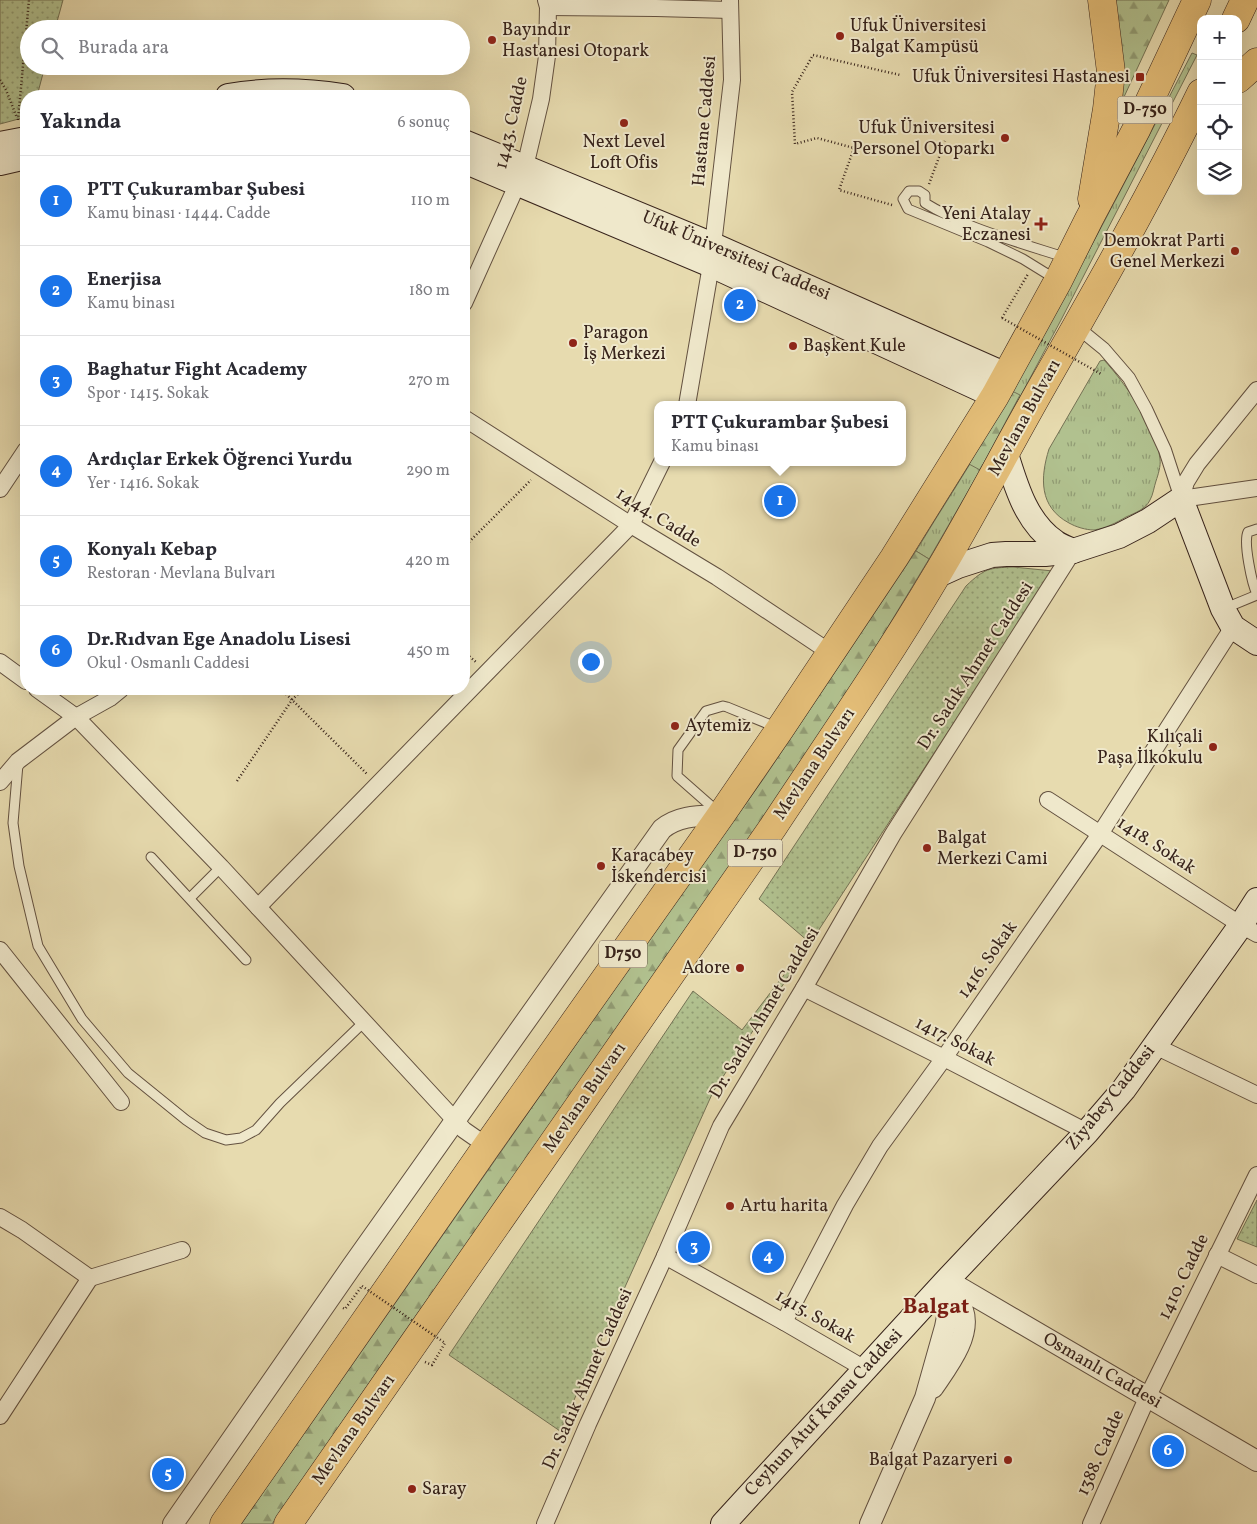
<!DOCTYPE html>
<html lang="tr">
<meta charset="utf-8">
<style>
body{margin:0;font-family:Vollkorn,serif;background:#f2f2f3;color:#2b2b33}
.controls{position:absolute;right:15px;top:15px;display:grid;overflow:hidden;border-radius:10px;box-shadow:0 5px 20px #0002}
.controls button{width:45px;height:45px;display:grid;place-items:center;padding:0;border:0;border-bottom:1px solid #e1e1e2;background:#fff;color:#2b2b33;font:25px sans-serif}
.you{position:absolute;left:590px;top:661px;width:18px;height:18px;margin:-12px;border:4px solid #fff;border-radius:50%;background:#1a73e8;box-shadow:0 0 0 8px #1a73e833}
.badge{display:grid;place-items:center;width:32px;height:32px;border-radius:50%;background:#1a73e8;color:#fff;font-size:16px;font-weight:700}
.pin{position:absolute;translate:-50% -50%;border:2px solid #fff;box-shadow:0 1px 5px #0006}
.popup{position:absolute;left:654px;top:401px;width:252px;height:65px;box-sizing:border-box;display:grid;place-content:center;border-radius:10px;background:#fff;filter:drop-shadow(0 1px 4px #0005);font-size:16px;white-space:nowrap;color:#7c7c81}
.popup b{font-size:19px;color:#2b2b33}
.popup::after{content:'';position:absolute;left:50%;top:100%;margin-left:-10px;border:10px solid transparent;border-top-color:#fff}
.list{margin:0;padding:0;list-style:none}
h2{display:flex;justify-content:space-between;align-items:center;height:65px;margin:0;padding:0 20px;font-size:21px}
h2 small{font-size:16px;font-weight:400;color:#7c7c81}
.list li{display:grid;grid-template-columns:32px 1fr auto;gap:15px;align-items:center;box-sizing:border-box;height:90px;padding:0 20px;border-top:1px solid #e1e1e2}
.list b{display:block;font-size:19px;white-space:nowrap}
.list p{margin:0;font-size:16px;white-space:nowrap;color:#7c7c81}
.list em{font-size:16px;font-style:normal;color:#7c7c81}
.icon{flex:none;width:28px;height:28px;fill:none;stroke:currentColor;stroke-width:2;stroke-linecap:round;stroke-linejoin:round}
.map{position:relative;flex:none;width:1257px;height:1524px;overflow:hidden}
.search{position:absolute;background:#fff;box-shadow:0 5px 20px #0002;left:20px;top:20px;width:450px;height:55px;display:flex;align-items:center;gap:12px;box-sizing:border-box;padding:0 18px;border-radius:28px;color:#7c7c81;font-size:19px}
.panel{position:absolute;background:#fff;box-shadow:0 5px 20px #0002;left:20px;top:90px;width:450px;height:605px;border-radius:20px}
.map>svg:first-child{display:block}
.grass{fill:url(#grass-tufts);stroke:#747255}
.forest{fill:url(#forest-firs);stroke:#747255}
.park{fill:url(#park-dots);stroke:#747255}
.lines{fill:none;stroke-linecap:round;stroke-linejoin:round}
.service-casing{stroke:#635140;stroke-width:11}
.pedestrian-casing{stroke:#635140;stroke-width:14}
.minor-casing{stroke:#635140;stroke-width:18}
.tertiary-casing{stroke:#635140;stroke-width:22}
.secondary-casing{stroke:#37231b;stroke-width:26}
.trunk-casing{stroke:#37231b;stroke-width:29}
.path{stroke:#37231b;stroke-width:2.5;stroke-dasharray:1 2.5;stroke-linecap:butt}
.service{stroke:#efe8cb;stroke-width:9}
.pedestrian{stroke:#efe8cb;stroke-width:12}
.minor{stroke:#efe8cb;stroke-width:16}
.tertiary{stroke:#efe8cb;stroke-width:20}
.secondary{stroke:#efe8cb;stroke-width:24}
.trunk{stroke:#e4be78;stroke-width:28}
.path-bridge{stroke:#37231b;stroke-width:2.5;stroke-dasharray:1 2.5;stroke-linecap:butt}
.poi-dot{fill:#8f2418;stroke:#efe8cb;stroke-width:2}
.labels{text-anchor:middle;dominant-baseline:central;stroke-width:4;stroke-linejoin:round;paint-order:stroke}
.shield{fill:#efe8cb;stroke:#6e5e50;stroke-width:1}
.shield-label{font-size:16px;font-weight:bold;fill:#37231b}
.poi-label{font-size:18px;fill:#37231b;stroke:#efe8cb;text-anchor:start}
.street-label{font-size:18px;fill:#37231b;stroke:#efe8cb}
.district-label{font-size:22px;font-weight:bold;fill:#7a1f14;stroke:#efe8cb}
</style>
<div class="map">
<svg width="1257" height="1524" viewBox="0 0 1257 1524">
<defs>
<pattern id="grass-tufts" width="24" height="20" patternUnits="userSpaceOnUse" patternTransform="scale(1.25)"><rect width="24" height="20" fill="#b1c18f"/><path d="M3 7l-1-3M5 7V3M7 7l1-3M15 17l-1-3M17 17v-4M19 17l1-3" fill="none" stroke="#919c74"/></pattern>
<pattern id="forest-firs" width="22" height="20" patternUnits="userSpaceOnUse" patternTransform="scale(1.25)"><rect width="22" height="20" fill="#b1c18f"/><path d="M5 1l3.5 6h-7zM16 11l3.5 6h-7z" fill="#919c74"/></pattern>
<pattern id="park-dots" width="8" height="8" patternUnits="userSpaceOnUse" patternTransform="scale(1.25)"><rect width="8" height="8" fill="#b1c18f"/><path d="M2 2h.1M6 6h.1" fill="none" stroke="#919c74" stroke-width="1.8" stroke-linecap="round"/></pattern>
</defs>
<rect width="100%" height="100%" fill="#e7dbaf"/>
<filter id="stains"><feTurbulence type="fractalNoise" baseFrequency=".004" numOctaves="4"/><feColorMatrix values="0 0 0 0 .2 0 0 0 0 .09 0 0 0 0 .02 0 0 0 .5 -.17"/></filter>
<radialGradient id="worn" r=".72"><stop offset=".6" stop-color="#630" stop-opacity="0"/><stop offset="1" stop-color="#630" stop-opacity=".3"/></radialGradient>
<g class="grass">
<path d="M1192 53 1197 55 1061 320 989 455 929 559 916 551C940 511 966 472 989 432 1061 307 1126 180 1192 53Z"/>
<path d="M1104 360C1125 383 1157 428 1160 459 1161 466 1158 475 1156 481 1154 487 1153 495 1150 500 1146 509 1135 513 1126 517 1116 523 1106 528 1094 530 1086 530 1076 527 1069 523 1039 507 1040 478 1049 449L1100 361Z"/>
</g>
<g class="forest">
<polygon points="1114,0 1169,0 1117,112"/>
<polygon points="1012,391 1020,395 980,470 969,464"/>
<polygon points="916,551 929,559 863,668 765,817 516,1174 398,1341 272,1524 241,1524 618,984 764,778"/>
</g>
<g class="park">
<polygon points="0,0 63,0 55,29 29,29 29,66 45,66 37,96 26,96 26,117 0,124"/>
<path d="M1013 567 1053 571 713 1092 560 1431 449 1355 693 991 742 1030 809 942 759 899 966 586C985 568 989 568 1013 567Z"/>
<polygon points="1257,1200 1257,1247 1237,1239"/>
</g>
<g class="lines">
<defs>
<g id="service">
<path d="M1057 280 1023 259 988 242 908 209 903 199 909 191H919L925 195V203C941 213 957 220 974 227 1005 239 1036 248 1067 258"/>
<path d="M1257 529 1248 532C1243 542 1252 584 1257 594"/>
<polyline points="1223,609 1257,595"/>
<polyline points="18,764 13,823 19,866 38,946 82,1019 128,1073 186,1120 205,1133 226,1140 241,1138 256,1130 280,1103 364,1022"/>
<polyline points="719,813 677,776 678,750 706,711 723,706 727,707 778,728"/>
<polyline points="151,857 246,960"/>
<polyline points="190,898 221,867"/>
</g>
<polyline id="pedestrian" points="1077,327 1104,349 1129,378 1146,409 1165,450 1181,499"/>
<g id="minor">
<polyline points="548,7 656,8 730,10"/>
<polyline points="713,245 732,80 730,0"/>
<polyline points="464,303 525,167 541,99 547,56 548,7 546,0"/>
<polyline points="1257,390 1197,464 1186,482 1181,499 1257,488"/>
<polyline points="687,405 711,265"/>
<polyline points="464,418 631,525 717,577 831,653"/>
<polyline points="0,489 26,450"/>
<polyline points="0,662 26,681"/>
<polyline points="37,689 76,717 221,867 464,1130 487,1146"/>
<polyline points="0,782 18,761 76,717 110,698 121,689"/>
<polyline points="1048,800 1241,925 1257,934"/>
<polyline points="258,907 631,525 662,462"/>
<polyline points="0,950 121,1102"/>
<polyline points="804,988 944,1058 1087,1132"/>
<polyline points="1155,1046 1257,1095"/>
<polyline points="0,1217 22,1230 90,1278 0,1416"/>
<polyline points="1217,1255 1257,1275"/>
<polyline points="665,1256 784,1322 865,1369"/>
<polyline points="90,1278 182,1250"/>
<polyline points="784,1322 845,1205 880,1146 944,1058 1100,834 1233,627"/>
<polyline points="545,1524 588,1424 665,1256 721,1126 804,988 893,834 1073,551"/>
<polyline points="1091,1524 1147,1398 1257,1175"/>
</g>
<g id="tertiary">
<polyline points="947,1280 1257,1461"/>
<path d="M933 1388C947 1367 972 1336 963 1310 960 1300 953 1291 948 1282"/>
<path d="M173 1524 352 1266 662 829C679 815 700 816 721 815"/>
<polyline points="870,1524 925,1398 945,1327 948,1312 947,1280"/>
</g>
<g id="secondary">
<path d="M228 96C268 89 303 90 343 96"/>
<polyline points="464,142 713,245 1006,375"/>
<polyline points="0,144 26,139"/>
<polyline points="464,161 711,265 995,396"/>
<polyline points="0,163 26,157"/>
<path d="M1006 454C1016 486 1026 522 1055 542 1060 546 1067 548 1073 551"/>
<polyline points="936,576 958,566 992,555 1006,554 1045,554 1073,551 1119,536 1148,521 1181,499 1223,609 1233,627 1257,643"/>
<polyline points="723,1524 947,1280 1087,1132 1124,1089 1241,925 1257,900"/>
</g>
<g id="trunk">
<polyline points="1236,19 1245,0"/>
<polyline points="1238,79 1257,62"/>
<polyline points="1092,199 1107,109 1111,72 1102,0"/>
<polyline points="224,1524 487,1146 721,815 780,729 894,558 995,396 1058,281 1089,219 1136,130 1197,0"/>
<path d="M288 1524 773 827C828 744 885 662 936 576 975 511 1009 444 1047 378 1100 285 1154 190 1201 93"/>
</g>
</defs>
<use href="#service" class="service-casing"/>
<use href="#pedestrian" class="pedestrian-casing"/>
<use href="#minor" class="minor-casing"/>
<use href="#tertiary" class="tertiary-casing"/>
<use href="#secondary" class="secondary-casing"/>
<use href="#trunk" class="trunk-casing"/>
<g class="path">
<polyline points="0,80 6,90 17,118"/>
<polyline points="18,120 29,0"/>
<polyline points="929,184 945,141"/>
<polyline points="892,205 839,190 854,148 817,138 795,144 792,92 813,55 900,75"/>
<polyline points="1002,318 1028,274"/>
<polyline points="464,547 531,480"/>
<polyline points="464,652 476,662"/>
<polyline points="281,689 367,774"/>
<polyline points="237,781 292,700 303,689"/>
<polyline points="343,1308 345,1309 362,1286"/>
<polyline points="425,1362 432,1365 445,1343"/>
</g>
<use href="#service" class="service"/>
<use href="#pedestrian" class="pedestrian"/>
<use href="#minor" class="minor"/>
<use href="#tertiary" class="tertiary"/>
<use href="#secondary" class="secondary"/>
<use href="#trunk" class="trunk"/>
<g class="path-bridge">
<polyline points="1002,318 1101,374"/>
<polyline points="362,1286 445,1343"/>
</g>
</g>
<g class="poi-dot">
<circle cx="840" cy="36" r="5"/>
<circle cx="492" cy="40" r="5"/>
<rect x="1135" y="72" width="10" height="10" rx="2.5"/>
<circle cx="624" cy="123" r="5"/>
<circle cx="1005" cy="138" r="5"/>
<path d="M1038.5 216.5h5v5h5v5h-5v5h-5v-5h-5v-5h5z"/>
<circle cx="1235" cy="251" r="5"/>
<circle cx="573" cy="343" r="5"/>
<circle cx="793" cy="346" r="5"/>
<circle cx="675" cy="726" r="5"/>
<circle cx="1213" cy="747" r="5"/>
<circle cx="927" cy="848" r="5"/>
<circle cx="601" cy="866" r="5"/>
<circle cx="740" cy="968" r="5"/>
<circle cx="730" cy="1206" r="5"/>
<circle cx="1008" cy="1460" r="5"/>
<circle cx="412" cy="1489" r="5"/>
</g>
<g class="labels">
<g class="shield">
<rect x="1117.5" y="96.5" width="55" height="27" rx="4"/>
<rect x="727.5" y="839.5" width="55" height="27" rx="4"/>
<rect x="599" y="940.5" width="48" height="27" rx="4"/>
</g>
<g class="shield-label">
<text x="1145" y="110">D-750</text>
<text x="755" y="853">D-750</text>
<text x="623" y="954">D750</text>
</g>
<g class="poi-label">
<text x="850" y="26">Ufuk Üniversitesi<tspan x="850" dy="21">Balgat Kampüsü</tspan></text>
<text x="502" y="30">Bayındır<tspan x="502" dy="21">Hastanesi Otopark</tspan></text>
<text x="1130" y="77" text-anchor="end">Ufuk Üniversitesi Hastanesi</text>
<text x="995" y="128" text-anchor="end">Ufuk Üniversitesi<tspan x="995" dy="21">Personel Otoparkı</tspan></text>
<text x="624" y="142" text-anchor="middle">Next Level<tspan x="624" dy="21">Loft Ofis</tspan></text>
<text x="1031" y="214" text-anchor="end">Yeni Atalay<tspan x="1031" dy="21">Eczanesi</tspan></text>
<text x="1225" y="241" text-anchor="end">Demokrat Parti<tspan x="1225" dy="21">Genel Merkezi</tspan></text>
<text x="583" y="333">Paragon<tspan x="583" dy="21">İş Merkezi</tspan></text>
<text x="803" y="346">Başkent Kule</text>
<text x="685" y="726">Aytemiz</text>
<text x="1203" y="737" text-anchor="end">Kılıçali<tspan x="1203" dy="21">Paşa İlkokulu</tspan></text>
<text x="937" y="838">Balgat<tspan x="937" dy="21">Merkezi Cami</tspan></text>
<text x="611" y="856">Karacabey<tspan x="611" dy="21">İskendercisi</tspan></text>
<text x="730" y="968" text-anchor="end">Adore</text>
<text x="740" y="1206">Artu harita</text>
<text x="998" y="1460" text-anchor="end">Balgat Pazaryeri</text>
<text x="422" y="1489">Saray</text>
</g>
<g class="street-label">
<text transform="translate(705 121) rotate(-85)">Hastane Caddesi</text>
<text transform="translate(512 123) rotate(-77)">1443. Cadde</text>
<text transform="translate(736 256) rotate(23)">Ufuk Üniversitesi Caddesi</text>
<text transform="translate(1025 418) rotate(-61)">Mevlana Bulvarı</text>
<text transform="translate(658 518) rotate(32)">1444. Cadde</text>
<text transform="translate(976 666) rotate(-57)">Dr. Sadık Ahmet Caddesi</text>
<text transform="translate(815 764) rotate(-56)">Mevlana Bulvarı</text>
<text transform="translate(1156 846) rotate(33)">1418. Sokak</text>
<text transform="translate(988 960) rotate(-55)">1416. Sokak</text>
<text transform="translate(765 1013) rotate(-59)">Dr. Sadık Ahmet Caddesi</text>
<text transform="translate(955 1042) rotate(27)">1417. Sokak</text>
<text transform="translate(585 1098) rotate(-55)">Mevlana Bulvarı</text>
<text transform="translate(1111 1098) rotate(-51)">Ziyabey Caddesi</text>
<text transform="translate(1184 1277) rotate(-64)">1410. Cadde</text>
<text transform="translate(815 1317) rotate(30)">1415. Sokak</text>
<text transform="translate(1102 1371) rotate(30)">Osmanlı Caddesi</text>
<text transform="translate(588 1379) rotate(-66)">Dr. Sadık Ahmet Caddesi</text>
<text transform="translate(824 1413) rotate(-47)">Ceyhun Atuf Kansu Caddesi</text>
<text transform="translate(354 1430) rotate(-55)">Mevlana Bulvarı</text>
<text transform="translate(1101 1453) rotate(-66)">1388. Cadde</text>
</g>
<g class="district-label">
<text x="936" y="1307">Balgat</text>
</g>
</g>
<rect width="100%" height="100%" filter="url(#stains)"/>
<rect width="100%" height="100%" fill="url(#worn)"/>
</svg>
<div class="controls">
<button>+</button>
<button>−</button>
<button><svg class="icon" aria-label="locate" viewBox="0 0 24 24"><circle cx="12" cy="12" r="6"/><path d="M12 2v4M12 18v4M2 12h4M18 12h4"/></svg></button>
<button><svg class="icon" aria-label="layers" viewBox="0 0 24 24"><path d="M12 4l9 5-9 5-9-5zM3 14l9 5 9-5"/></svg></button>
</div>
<div class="you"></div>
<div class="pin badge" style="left:780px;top:501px">1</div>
<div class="popup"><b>PTT Çukurambar Şubesi</b>Kamu binası</div>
<div class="pin badge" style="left:740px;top:305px">2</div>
<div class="pin badge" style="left:694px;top:1247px">3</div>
<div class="pin badge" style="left:768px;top:1257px">4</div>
<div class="pin badge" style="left:168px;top:1474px">5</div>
<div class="pin badge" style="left:1168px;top:1451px">6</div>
<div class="search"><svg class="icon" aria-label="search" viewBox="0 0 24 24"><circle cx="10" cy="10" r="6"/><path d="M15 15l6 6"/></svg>Burada ara</div>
<section class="panel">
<h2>Yakında<small>6 sonuç</small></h2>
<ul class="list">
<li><span class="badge">1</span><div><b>PTT Çukurambar Şubesi</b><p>Kamu binası · 1444. Cadde</p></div><em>110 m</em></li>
<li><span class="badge">2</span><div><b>Enerjisa</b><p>Kamu binası</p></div><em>180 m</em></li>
<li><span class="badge">3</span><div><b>Baghatur Fight Academy</b><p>Spor · 1415. Sokak</p></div><em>270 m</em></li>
<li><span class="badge">4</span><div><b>Ardıçlar Erkek Öğrenci Yurdu</b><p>Yer · 1416. Sokak</p></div><em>290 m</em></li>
<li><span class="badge">5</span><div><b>Konyalı Kebap</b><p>Restoran · Mevlana Bulvarı</p></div><em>420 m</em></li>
<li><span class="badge">6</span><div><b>Dr.Rıdvan Ege Anadolu Lisesi</b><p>Okul · Osmanlı Caddesi</p></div><em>450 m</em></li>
</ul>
</section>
</div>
